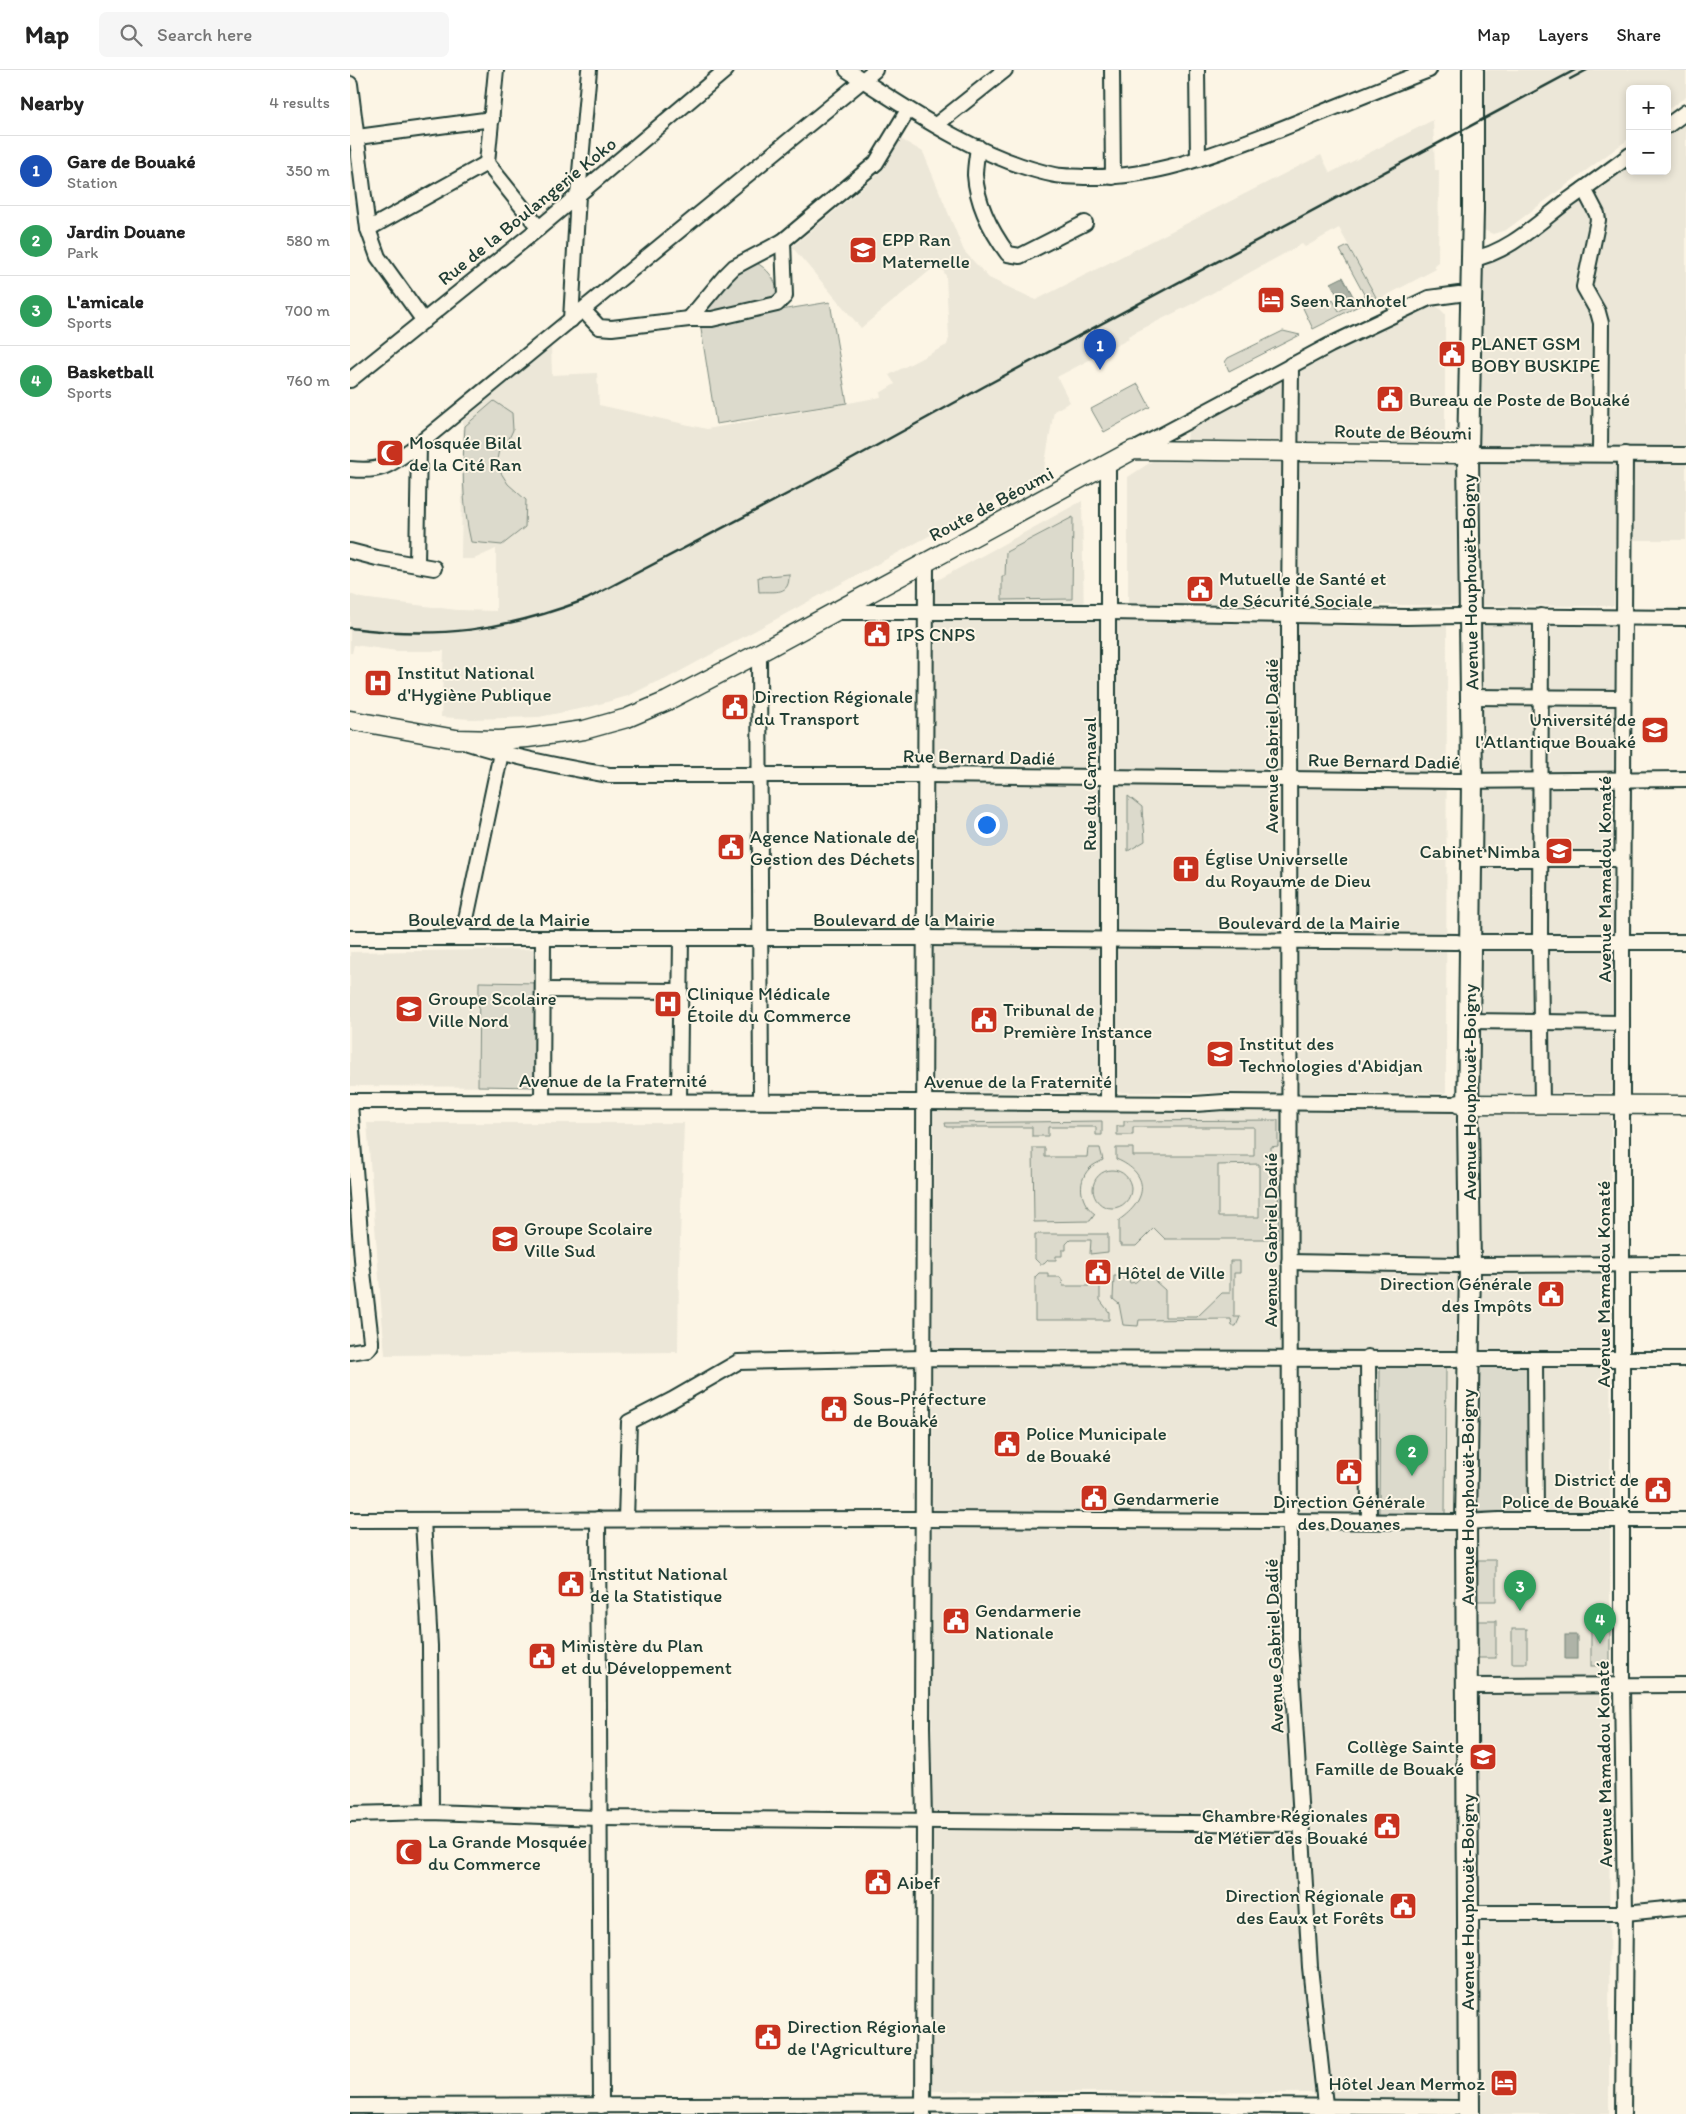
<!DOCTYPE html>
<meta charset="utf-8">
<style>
body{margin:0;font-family:Itim,sans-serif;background:#f6f6f6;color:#222}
.controls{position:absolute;right:15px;top:15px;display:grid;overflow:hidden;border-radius:8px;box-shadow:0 2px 8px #0003}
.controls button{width:45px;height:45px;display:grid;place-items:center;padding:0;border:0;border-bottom:1px solid #e0e0e0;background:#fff;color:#222;font:25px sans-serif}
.you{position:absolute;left:636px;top:754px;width:18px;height:18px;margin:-12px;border:4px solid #fff;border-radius:50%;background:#1a73e8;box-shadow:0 0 0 8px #1a73e833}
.badge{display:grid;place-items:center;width:32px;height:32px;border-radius:50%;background:#d93025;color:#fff;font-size:16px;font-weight:700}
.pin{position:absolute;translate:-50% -41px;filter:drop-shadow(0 1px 2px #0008)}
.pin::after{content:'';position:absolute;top:26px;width:18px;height:15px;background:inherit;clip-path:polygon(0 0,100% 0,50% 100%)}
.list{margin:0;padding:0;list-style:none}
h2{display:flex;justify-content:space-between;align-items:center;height:65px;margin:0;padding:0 20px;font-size:21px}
h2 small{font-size:16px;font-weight:400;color:#767676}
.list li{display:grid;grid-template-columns:32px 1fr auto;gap:15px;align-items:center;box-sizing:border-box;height:70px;padding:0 20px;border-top:1px solid #e0e0e0}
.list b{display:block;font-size:19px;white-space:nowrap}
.list p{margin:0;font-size:16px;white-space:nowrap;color:#767676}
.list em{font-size:16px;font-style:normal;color:#767676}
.icon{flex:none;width:28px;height:28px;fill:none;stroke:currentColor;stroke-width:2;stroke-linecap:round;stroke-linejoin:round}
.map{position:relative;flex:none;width:1336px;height:2044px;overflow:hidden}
header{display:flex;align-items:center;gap:30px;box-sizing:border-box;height:70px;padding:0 25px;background:#fff;border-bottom:1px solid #e0e0e0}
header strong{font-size:24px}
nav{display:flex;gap:28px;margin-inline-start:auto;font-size:18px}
.search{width:350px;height:45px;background:#f6f6f6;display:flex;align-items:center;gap:12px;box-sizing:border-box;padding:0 18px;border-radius:8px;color:#767676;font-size:19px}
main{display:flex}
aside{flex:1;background:#fff}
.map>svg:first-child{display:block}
.built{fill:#ece7d8}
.green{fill:#dcdacc;stroke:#7e8c80;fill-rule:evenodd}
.water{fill:#aeb3a7;stroke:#758479}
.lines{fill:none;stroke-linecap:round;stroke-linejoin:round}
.minor-casing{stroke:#1f3d34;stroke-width:18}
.major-casing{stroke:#1f3d34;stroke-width:21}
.highway-casing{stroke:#1f3d34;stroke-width:24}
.minor{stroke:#fcf5e5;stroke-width:14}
.major{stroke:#fcf5e5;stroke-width:18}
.highway{stroke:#fcf5e5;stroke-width:20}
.rail{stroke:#1f3d34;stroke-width:2.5}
.labels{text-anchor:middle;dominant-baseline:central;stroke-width:4;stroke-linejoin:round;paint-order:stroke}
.street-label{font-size:19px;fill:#1f3d34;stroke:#fcf5e5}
.poi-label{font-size:19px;fill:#1f3d34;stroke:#fcf5e5;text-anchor:start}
</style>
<header>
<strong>Map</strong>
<div class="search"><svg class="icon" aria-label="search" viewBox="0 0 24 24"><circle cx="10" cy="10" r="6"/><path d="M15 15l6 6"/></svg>Search here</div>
<nav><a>Map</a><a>Layers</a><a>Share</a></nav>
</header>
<main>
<aside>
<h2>Nearby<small>4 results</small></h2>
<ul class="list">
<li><span class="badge" style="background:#1a4fb4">1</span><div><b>Gare de Bouaké</b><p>Station</p></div><em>350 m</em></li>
<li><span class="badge" style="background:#2e9e5b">2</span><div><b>Jardin Douane</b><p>Park</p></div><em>580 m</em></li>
<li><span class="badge" style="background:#2e9e5b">3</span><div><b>L'amicale</b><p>Sports</p></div><em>700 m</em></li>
<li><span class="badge" style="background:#2e9e5b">4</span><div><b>Basketball</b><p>Sports</p></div><em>760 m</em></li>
</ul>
</aside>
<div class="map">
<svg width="1336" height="2044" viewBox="0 0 1336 2044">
<rect width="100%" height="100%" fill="#fcf5e5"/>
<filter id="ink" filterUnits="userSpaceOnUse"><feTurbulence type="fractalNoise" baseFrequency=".02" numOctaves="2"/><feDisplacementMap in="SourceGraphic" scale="10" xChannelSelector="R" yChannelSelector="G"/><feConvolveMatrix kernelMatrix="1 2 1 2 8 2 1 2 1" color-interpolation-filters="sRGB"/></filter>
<g filter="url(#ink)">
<g class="built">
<polygon points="1124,0 1336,0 1336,27 1317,40 1317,19 1280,19 1280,68 1156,160 1143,164 1131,159"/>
<polygon points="1083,50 1085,100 1089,100 1088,192 1084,195 1086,199 1028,230 989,158 955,177 952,174 844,233 778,266 779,269 707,307 720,332 704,341 693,404 314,610 306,612 278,626 239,637 189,647 121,649 91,647 94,581 47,581 4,575 2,583 0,583 0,524 11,528 107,540 146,541 146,479 124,489 111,489 113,351 201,275 202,305 247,303 249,335 357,359 531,327 530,323 545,314 539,305 597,275 599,268 596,206 589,193 511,258 442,177 532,101 549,68 573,82 614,181 639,208 686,230 971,85 980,103"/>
<polygon points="1327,56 1336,56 1336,470 1265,470 1264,536 778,534 778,407 807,388 1121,389 1122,206 1280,91 1280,101 1317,101 1317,64"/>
<polygon points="1081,230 1095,244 1095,373 837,373 838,360"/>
<polygon points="732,431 734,551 1097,552 1096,1023 584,1022 584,512"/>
<polygon points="1114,552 1264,552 1263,1023 1113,1023"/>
<polygon points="190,879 186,1017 0,1016 0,882"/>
<polygon points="584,1042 1261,1042 1259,2044 979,2044 977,2023 580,2021"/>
<polygon points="17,1053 334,1053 329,1198 328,1282 330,1282 35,1285"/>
</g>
<g class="green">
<polygon points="998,176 1026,227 963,259 953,238 964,232 972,236 983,230 989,241 1016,228 990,180"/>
<path d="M405 192C418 199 425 208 428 223L399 240 362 247 346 241 380 205Z"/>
<polygon points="480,232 497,333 366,354 350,253"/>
<polygon points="933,261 950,265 879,301 875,292 878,288"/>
<polygon points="788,314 800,337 754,362 741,339"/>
<path d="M144 331 162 343 163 360 158 371 151 369 146 395 158 414 176 430 175 457 152 475 121 472C112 434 112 395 115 356Z"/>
<polygon points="723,447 722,529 652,530 652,506 655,506 656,482"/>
<path d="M439 504C440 526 426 521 409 522L408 507Z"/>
<path d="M778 726 792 737C792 749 795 758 795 771L778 781Z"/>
<polygon points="129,912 189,913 186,1017 128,1016"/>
<path d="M928 1050V1076L921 1077V1098H928L929 1169H815L804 1158 786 1176H771V1174H769V1150C798 1130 801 1104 766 1089V1078H783V1086H904V1057H783V1065H767V1056H774V1051ZM909 1094V1147H868V1095Z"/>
<polygon points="752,1051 752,1065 746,1065 746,1057 698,1057 698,1066 682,1066 682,1057 596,1057 595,1053"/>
<path d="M683 1078H695V1087H737L738 1078H750L753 1090C748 1093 742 1095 739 1099 726 1113 731 1134 745 1144L740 1151 684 1152Z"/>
<circle cx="762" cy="1119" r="19"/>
<polygon points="685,1164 758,1164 758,1182 740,1184 741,1170 720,1170 716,1174 716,1180 712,1180 712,1186 706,1186 706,1190 698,1190 694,1194 690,1194 685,1189"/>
<polygon points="880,1191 890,1191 890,1203 884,1203 884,1247 890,1247 886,1256 882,1256 881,1249 789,1250 788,1256 773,1255 769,1234 763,1229 764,1206 778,1206 780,1213 786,1212 795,1203 802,1202 806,1212 815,1220 815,1247 847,1247 872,1223 880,1223"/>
<polygon points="689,1203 698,1203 698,1207 710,1207 712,1210 713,1216 739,1216 739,1205 750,1205 750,1230 759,1242 759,1250 685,1250 685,1207"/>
<polygon points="1030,1295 1096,1295 1095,1445 1029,1444"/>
<polygon points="1115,1297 1180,1297 1181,1442 1115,1442"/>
<polygon points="1128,1490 1146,1490 1146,1531 1127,1531"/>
<rect x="1128" y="1551" width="18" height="37"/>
<rect x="1241" y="1552" width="19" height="44"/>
<rect x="1162" y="1559" width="15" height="34"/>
</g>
<g class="water">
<polygon points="993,207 1005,230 993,237 981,213"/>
<rect x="1215" y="1565" width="12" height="24"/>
</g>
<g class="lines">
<defs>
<g id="minor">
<polyline points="146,0 137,93 189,158"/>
<path d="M497 0C559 40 631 90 705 105 714 107 725 106 735 107 802 109 866 84 928 60 979 40 1029 19 1079 0"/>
<polyline points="762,0 763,107"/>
<polyline points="847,0 848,89"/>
<polyline points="0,14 18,159 28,187 74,251"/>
<polyline points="586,55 655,0"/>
<polyline points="1317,56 1336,42"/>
<polyline points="0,68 142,49"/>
<path d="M628 77C627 86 625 96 625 105 627 133 641 161 658 184L670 186 735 153"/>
<polyline points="1234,119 1247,144 1248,150 1234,217 1248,242 1251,253 1250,384"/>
<polyline points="18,159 137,93"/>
<path d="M1122 189C1158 183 1189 152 1217 131 1238 116 1259 101 1280 85"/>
<polyline points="233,240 249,257 262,258 339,249 362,249 427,234 435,226 433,171 526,93 558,40"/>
<polyline points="339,249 375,206 384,197 433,171"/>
<polyline points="221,250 228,125 239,0"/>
<polyline points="941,295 939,545 940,1569 960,1897 976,2044"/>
<polyline points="0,310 189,158 376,0"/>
<polyline points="784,380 980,275 1079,228 1109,224"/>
<polyline points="1109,384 1336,385"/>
<polyline points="758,394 758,1033"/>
<path d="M0 399C35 403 42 393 69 374L525 0"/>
<polyline points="0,481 27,488 84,498"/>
<polyline points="67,494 69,374"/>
<polyline points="486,542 758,542 1056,547 1109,546"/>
<polyline points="1121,546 1336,548"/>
<polyline points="1191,546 1190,873 1192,1035"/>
<polyline points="409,583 411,1031"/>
<polyline points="1121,627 1273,628"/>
<path d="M118 673C165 688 211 697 259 705H575L1108 711 1336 709"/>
<polyline points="1119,789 1272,789"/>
<polyline points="0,868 575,868 1107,872"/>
<polyline points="112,868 151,683"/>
<polyline points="1119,872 1336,872"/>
<polyline points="193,920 330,921"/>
<polyline points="1118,951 1272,953"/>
<polyline points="0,1031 574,1032 845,1034 874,1032 1109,1034"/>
<polyline points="192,1031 193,868"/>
<polyline points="329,1031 331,868"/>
<polyline points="0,1034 13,1202 21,1271 21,1275 18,1279 0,1282"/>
<polyline points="939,1192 1108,1195"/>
<polyline points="1120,1195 1336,1194"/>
<polyline points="1018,1287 1019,1451"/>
<polyline points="1118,1289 1336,1289"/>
<polyline points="1185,1289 1186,1450"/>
<polyline points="248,1449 251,2036"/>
<polyline points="276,1449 279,1352 322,1330 388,1292 574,1288 1106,1289"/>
<polyline points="0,1450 573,1449 1105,1452"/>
<polyline points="73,1450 80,1576 81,1742"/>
<polyline points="1116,1452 1149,1450 1336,1450"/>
<polyline points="1116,1616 1336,1615"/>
<polyline points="0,1744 81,1742 248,1748 952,1754"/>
<polyline points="1116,1843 1275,1843 1336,1837"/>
<polyline points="0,2036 738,2034 1107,2038"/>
<polyline points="573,2044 574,1750 572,1657 576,493"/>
<polyline points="1273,2044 1275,1843 1272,1615 1272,873 1275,384"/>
</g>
<g id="major">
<polyline points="0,650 106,669 149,670 177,668 234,660 277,648 317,631 409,583 783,380 1107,384"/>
<polyline points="1109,1034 1336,1035"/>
</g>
<polyline id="highway" points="1119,2044 1116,1452 1120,1195 1118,1049 1122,711 1118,384 1123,139 1123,0"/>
</defs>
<use href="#minor" class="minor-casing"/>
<use href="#major" class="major-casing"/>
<use href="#highway" class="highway-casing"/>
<use href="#minor" class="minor"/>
<use href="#major" class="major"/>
<use href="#highway" class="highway"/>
<g class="rail">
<polyline points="1220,9 1237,0"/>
<path d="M0 558C88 569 154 561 237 529L462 411 635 316 1225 0"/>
</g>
</g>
</g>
<defs>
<symbol id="school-square" viewBox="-11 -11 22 22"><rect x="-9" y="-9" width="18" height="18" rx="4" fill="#c8321e" stroke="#fcf5e5"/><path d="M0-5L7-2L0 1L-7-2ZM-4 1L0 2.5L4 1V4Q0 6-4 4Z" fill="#fff"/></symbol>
<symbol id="hotel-square" viewBox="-11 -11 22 22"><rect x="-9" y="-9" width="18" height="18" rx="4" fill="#c8321e" stroke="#fcf5e5"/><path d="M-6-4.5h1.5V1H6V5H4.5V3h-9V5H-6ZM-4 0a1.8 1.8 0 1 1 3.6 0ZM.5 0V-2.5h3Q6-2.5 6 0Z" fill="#fff"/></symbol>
<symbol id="civic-square" viewBox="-11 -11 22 22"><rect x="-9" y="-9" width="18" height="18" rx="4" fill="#c8321e" stroke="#fcf5e5"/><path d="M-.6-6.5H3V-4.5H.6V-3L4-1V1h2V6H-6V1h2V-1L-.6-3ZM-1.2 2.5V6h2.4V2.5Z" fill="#fff"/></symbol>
<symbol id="mosque-square" viewBox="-11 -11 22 22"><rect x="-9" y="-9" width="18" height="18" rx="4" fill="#c8321e" stroke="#fcf5e5"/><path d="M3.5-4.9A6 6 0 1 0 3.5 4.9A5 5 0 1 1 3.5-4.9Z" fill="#fff"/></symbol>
<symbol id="hospital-square" viewBox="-11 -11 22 22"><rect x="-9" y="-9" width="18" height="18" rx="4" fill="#c8321e" stroke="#fcf5e5"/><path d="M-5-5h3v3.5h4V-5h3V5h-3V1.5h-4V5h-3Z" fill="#fff"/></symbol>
<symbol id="university-square" viewBox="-11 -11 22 22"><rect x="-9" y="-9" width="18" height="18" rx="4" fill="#c8321e" stroke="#fcf5e5"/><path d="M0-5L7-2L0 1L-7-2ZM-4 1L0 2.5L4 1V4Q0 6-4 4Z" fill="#fff"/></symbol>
<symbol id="church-square" viewBox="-11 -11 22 22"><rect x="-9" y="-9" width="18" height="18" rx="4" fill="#c8321e" stroke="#fcf5e5"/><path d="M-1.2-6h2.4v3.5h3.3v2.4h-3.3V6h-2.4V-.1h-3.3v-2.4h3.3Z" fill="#fff"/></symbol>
</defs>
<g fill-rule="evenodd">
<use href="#school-square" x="497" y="164" width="32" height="32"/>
<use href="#hotel-square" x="905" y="214" width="32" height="32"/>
<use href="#civic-square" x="1086" y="268" width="32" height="32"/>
<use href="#civic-square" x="1024" y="313" width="32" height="32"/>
<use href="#mosque-square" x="24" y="367" width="32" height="32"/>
<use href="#civic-square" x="834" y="503" width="32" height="32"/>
<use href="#civic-square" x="511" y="548" width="32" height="32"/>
<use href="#hospital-square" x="12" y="597" width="32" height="32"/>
<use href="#civic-square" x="369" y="621" width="32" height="32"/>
<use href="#university-square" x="1289" y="644" width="32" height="32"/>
<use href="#civic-square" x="365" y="761" width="32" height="32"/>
<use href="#university-square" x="1193" y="765" width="32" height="32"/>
<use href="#church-square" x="820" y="783" width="32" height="32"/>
<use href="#hospital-square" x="302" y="918" width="32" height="32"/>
<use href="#school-square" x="43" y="923" width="32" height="32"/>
<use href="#civic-square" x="618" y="934" width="32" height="32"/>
<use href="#university-square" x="854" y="968" width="32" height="32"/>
<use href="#school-square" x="139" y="1153" width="32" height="32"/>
<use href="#civic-square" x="732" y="1186" width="32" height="32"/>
<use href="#civic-square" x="1185" y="1208" width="32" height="32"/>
<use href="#civic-square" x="468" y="1323" width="32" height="32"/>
<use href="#civic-square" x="641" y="1358" width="32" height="32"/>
<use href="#civic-square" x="983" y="1386" width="32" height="32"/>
<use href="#civic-square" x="1292" y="1404" width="32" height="32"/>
<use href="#civic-square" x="728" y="1412" width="32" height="32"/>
<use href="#civic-square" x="205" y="1498" width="32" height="32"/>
<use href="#civic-square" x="590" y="1535" width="32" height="32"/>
<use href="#civic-square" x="176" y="1570" width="32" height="32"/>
<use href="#school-square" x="1117" y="1671" width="32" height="32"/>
<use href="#civic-square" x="1021" y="1740" width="32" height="32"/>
<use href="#mosque-square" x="43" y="1766" width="32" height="32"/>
<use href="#civic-square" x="512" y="1796" width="32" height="32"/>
<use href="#civic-square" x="1037" y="1820" width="32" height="32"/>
<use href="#civic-square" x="402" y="1951" width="32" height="32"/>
<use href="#hotel-square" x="1138" y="1997" width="32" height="32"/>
</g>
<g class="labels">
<g class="street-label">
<text transform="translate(177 141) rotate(-39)">Rue de la Boulangerie Koko</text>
<text transform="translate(1053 362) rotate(1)">Route de Béoumi</text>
<text transform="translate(641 434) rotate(-28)">Route de Béoumi</text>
<text transform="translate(1120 512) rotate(-91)">Avenue Houphouët-Boigny</text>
<text transform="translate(921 676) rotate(-90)">Avenue Gabriel Dadié</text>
<text transform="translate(629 687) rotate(1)">Rue Bernard Dadié</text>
<text transform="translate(1034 691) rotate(1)">Rue Bernard Dadié</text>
<text transform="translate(739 714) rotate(-90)">Rue du Carnaval</text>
<text transform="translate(1254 809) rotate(-90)">Avenue Mamadou Konaté</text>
<text x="149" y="849">Boulevard de la Mairie</text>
<text x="554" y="849">Boulevard de la Mairie</text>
<text x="959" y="852">Boulevard de la Mairie</text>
<text x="263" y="1010">Avenue de la Fraternité</text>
<text x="668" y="1011">Avenue de la Fraternité</text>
<text transform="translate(1119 1022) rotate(-90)">Avenue Houphouët-Boigny</text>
<text transform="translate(920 1170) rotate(-90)">Avenue Gabriel Dadié</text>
<text transform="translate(1253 1214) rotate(-90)">Avenue Mamadou Konaté</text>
<text transform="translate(1117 1427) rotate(-90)">Avenue Houphouët-Boigny</text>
<text transform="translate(924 1576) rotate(-92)">Avenue Gabriel Dadié</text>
<text transform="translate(1254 1694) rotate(-91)">Avenue Mamadou Konaté</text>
<text transform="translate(1117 1832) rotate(-90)">Avenue Houphouët-Boigny</text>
</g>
<g class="poi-label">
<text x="532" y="169">EPP Ran<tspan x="532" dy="22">Maternelle</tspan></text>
<text x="940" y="230">Seen Ranhotel</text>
<text x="1121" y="273">PLANET GSM<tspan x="1121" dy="22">BOBY BUSKIPE</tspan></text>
<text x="1059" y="329">Bureau de Poste de Bouaké</text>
<text x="59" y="372">Mosquée Bilal<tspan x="59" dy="22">de la Cité Ran</tspan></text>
<text x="869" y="508">Mutuelle de Santé et<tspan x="869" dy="22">de Sécurité Sociale</tspan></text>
<text x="546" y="564">IPS CNPS</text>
<text x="47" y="602">Institut National<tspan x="47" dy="22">d'Hygiène Publique</tspan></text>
<text x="404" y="626">Direction Régionale<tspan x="404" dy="22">du Transport</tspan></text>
<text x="1286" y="649" text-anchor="end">Université de<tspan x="1286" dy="22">l'Atlantique Bouaké</tspan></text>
<text x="400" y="766">Agence Nationale de<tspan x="400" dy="22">Gestion des Déchets</tspan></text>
<text x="1190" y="781" text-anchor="end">Cabinet Nimba</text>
<text x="855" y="788">Église Universelle<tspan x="855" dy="22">du Royaume de Dieu</tspan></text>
<text x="337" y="923">Clinique Médicale<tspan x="337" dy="22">Étoile du Commerce</tspan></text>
<text x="78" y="928">Groupe Scolaire<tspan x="78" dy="22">Ville Nord</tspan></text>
<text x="653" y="939">Tribunal de<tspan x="653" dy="22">Première Instance</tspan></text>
<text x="889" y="973">Institut des<tspan x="889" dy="22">Technologies d'Abidjan</tspan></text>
<text x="174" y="1158">Groupe Scolaire<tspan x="174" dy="22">Ville Sud</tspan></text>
<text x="767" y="1202">Hôtel de Ville</text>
<text x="1182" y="1213" text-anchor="end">Direction Générale<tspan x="1182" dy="22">des Impôts</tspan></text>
<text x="503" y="1328">Sous-Préfecture<tspan x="503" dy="22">de Bouaké</tspan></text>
<text x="676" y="1363">Police Municipale<tspan x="676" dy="22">de Bouaké</tspan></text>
<text x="1289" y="1409" text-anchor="end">District de<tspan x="1289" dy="22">Police de Bouaké</tspan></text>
<text x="763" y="1428">Gendarmerie</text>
<text x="999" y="1431" text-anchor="middle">Direction Générale<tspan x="999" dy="22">des Douanes</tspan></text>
<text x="240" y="1503">Institut National<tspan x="240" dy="22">de la Statistique</tspan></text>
<text x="625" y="1540">Gendarmerie<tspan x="625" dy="22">Nationale</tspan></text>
<text x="211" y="1575">Ministère du Plan<tspan x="211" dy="22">et du Développement</tspan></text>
<text x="1114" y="1676" text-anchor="end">Collège Sainte<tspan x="1114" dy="22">Famille de Bouaké</tspan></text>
<text x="1018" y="1745" text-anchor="end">Chambre Régionales<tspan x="1018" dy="22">de Métier des Bouaké</tspan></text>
<text x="78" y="1771">La Grande Mosquée<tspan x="78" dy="22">du Commerce</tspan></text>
<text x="547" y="1812">Aibef</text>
<text x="1034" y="1825" text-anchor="end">Direction Régionale<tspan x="1034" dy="22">des Eaux et Forêts</tspan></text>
<text x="437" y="1956">Direction Régionale<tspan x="437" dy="22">de l'Agriculture</tspan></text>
<text x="1135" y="2013" text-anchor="end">Hôtel Jean Mermoz</text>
</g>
</g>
</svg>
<div class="controls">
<button>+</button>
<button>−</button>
</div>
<div class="you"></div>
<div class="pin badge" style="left:750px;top:300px;background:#1a4fb4">1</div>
<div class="pin badge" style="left:1062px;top:1406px;background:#2e9e5b">2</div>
<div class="pin badge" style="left:1170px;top:1541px;background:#2e9e5b">3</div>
<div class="pin badge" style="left:1250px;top:1574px;background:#2e9e5b">4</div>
</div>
</main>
